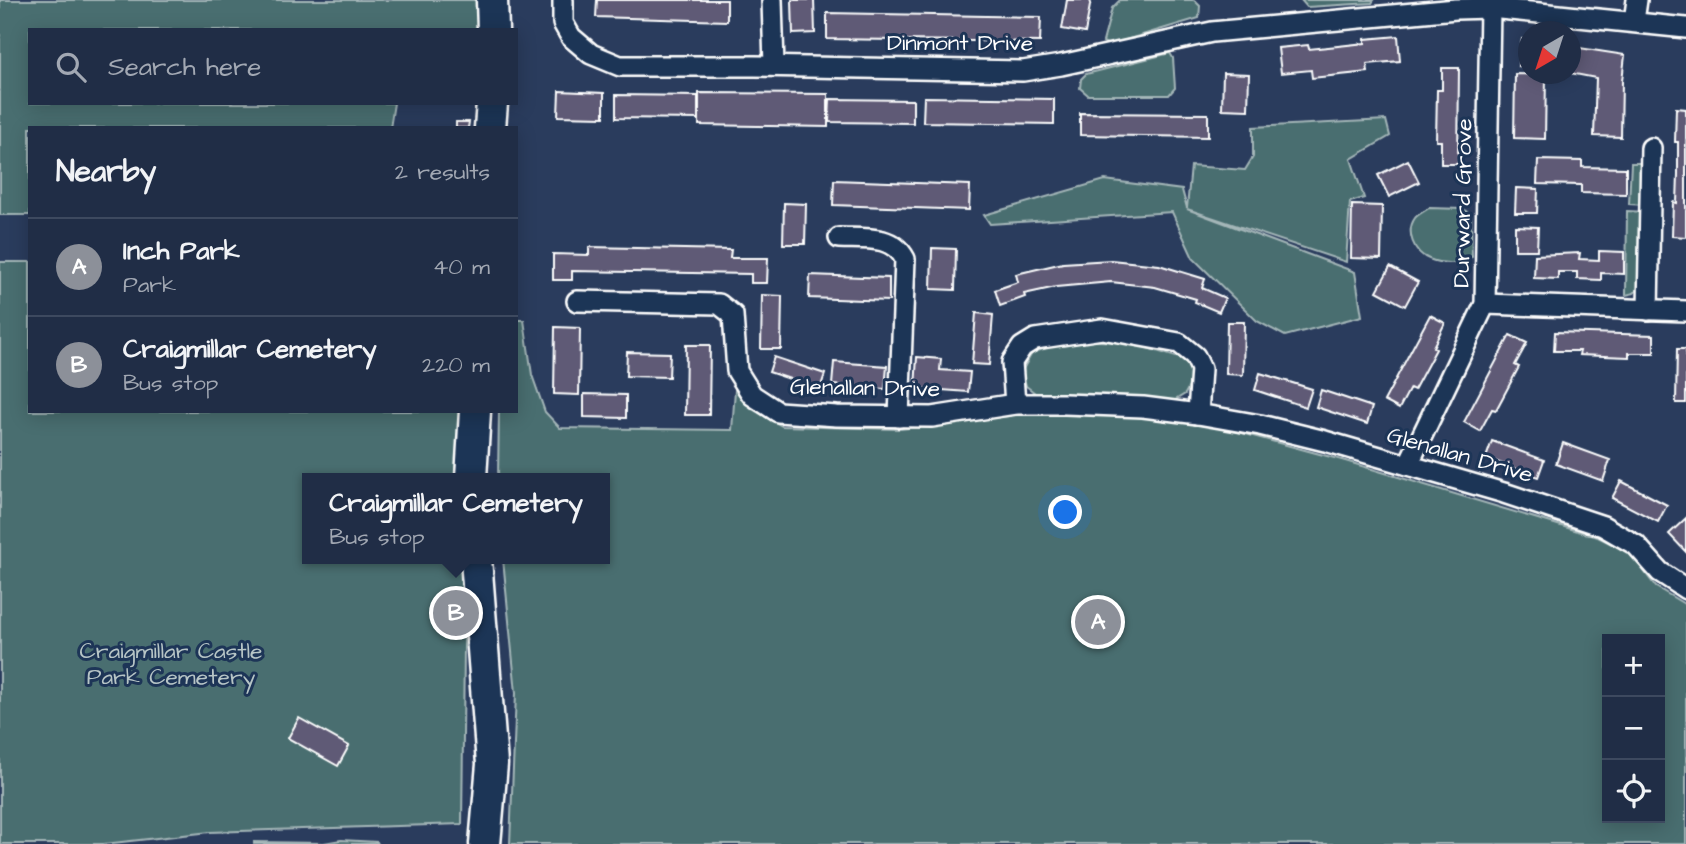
<!DOCTYPE html>
<meta charset="utf-8">
<style>
body{margin:0;font-family:"Architects Daughter",sans-serif;background:#2d3951;color:#f1f3f6}
.controls{position:absolute;right:21px;bottom:21px;display:grid;overflow:hidden;border-radius:0px;box-shadow:0 4px 18px #0003}
.controls button{width:63px;height:63px;display:grid;place-items:center;padding:0;border:0;border-bottom:2px solid #3d495f;background:#202d46;color:#f1f3f6;font:35px sans-serif}
.compass{position:absolute;left:1518px;top:21px;width:63px;height:63px;border-radius:50%;background:#202d46;box-shadow:0 4px 18px #0003;rotate:219deg}
.you{position:absolute;left:1066px;top:513px;width:24px;height:24px;margin:-18px;border:5px solid #fff;border-radius:50%;background:#1a73e8;box-shadow:0 0 0 10px #1a73e833}
.badge{display:grid;place-items:center;width:46px;height:46px;border-radius:50%;background:#8c9099;color:#fff;font-size:23px;font-weight:700}
.pin{position:absolute;translate:-50% -50%;border:4px solid #fff;box-shadow:0 2px 7px #0006}
.popup{position:absolute;left:302px;top:473px;width:308px;height:91px;box-sizing:border-box;display:grid;place-content:center;border-radius:0px;background:#202d46;filter:drop-shadow(0 2px 5px #0005);font-size:23px;white-space:nowrap;color:#a2a8b3}
.popup b{font-size:26px;color:#f1f3f6}
.popup::after{content:'';position:absolute;left:50%;top:100%;margin-left:-14px;border:14px solid transparent;border-top-color:#202d46}
.list{margin:0;padding:0;list-style:none}
h2{display:flex;justify-content:space-between;align-items:center;height:91px;margin:0;padding:0 28px;font-size:30px}
h2 small{font-size:23px;font-weight:400;color:#a2a8b3}
.list li{display:grid;grid-template-columns:46px 1fr auto;gap:21px;align-items:center;box-sizing:border-box;height:98px;padding:0 28px;border-top:2px solid #3d495f}
.list b{display:block;font-size:26px;white-space:nowrap}
.list p{margin:0;font-size:23px;white-space:nowrap;color:#a2a8b3}
.list em{font-size:23px;font-style:normal;color:#a2a8b3}
.icon{flex:none;width:38px;height:38px;fill:none;stroke:currentColor;stroke-width:2;stroke-linecap:round;stroke-linejoin:round}
.map{position:relative;flex:none;width:1686px;height:844px;overflow:hidden}
.search{position:absolute;background:#202d46;box-shadow:0 4px 18px #0003;left:28px;top:28px;width:490px;height:77px;display:flex;align-items:center;gap:18px;box-sizing:border-box;padding:0 24px;border-radius:0px;color:#a2a8b3;font-size:26px}
.panel{position:absolute;background:#202d46;box-shadow:0 4px 18px #0003;left:28px;top:126px;width:490px;height:287px;border-radius:0px}
.map>svg:first-child{display:block}
.green{fill:#4a6e70;stroke:#a4b6b8;stroke-width:2;fill-rule:evenodd}
.building{fill:#5e5a76;stroke:#fff;stroke-width:2}
.lines{fill:none;stroke-linecap:round;stroke-linejoin:round}
.street-casing{stroke:#fff;stroke-width:24}
.primary-casing{stroke:#fff;stroke-width:35}
.street{stroke:#1d3557;stroke-width:19}
.primary{stroke:#1d3557;stroke-width:30}
.labels{text-anchor:middle;dominant-baseline:central;stroke-width:6;stroke-linejoin:round;paint-order:stroke}
.street-label{font-size:23px;fill:#fff;stroke:#1d3557}
.park-label{font-size:23px;fill:#b7c5c6;stroke:#1d3557}
</style>
<div class="map">
<svg width="1686" height="844" viewBox="0 0 1686 844">
<rect width="100%" height="100%" fill="#2a3c5d"/>
<filter id="ink" filterUnits="userSpaceOnUse"><feTurbulence type="fractalNoise" baseFrequency=".0143" numOctaves="2"/><feDisplacementMap in="SourceGraphic" scale="14" xChannelSelector="R" yChannelSelector="G"/><feConvolveMatrix kernelMatrix="1 2 1 2 8 2 1 2 1" color-interpolation-filters="sRGB"/></filter>
<g filter="url(#ink)">
<g class="green">
<polygon points="0,0 477,0 478,30 30,30 30,103 394,103 390,128 30,128 30,215 0,215"/>
<polygon points="1120,0 1194,0 1200,6 1199,18 1109,45 1103,42 1112,8"/>
<polygon points="1301,0 1374,0 1372,3 1307,7"/>
<polygon points="1170,53 1173,58 1175,88 1169,95 1088,95 1080,88 1081,79 1086,74"/>
<polygon points="1386,120 1390,136 1351,159 1364,198 1350,202 1346,262 1187,209 1355,272 1362,316 1285,336 1257,321 1193,258 1172,212 990,224 984,215 1105,180 1182,190 1187,208 1191,166 1245,170 1253,157 1253,127"/>
<polygon points="1631,163 1647,163 1645,205 1629,204"/>
<path d="M1429 208 1463 209 1471 215 1472 257C1460 264 1443 265 1429 259 1414 253 1405 232 1415 218 1418 214 1425 211 1429 208Z"/>
<polygon points="1627,211 1646,212 1639,288 1634,293 1626,295"/>
<polygon points="0,262 30,262 30,411 461,411 460,478 307,478 307,559 465,559 462,824 210,832 104,844 0,844"/>
<path d="M516 320H524L532 375 545 412 560 428 732 430 735 390 752 409 782 426 900 429 1017 415 1119 413 1227 429 1342 460 1598 537 1630 553 1656 587 1686 605V844H510L516 693 503 559H605V478H498L499 411H516ZM1607 639H1660V818H1607Z"/>
<polygon points="1069,340 1128,342 1186,360 1193,379 1185,394 1172,402 1039,396 1026,386 1022,371 1032,353"/>
<polygon points="341,840 377,842 378,844 254,844 254,842 324,843"/>
</g>
<g class="building">
<polygon points="597,0 727,0 727,21 596,17"/>
<polygon points="792,0 814,0 815,33 793,34"/>
<polygon points="1067,0 1091,0 1085,33 1062,29"/>
<polygon points="827,13 1041,17 1040,42 827,39"/>
<polygon points="1398,36 1400,61 1367,64 1368,72 1312,78 1311,70 1281,73 1278,48 1308,45 1309,49 1338,46 1365,43 1365,39"/>
<polygon points="1522,39 1528,40 1528,67 1518,66"/>
<polygon points="1573,47 1625,55 1622,81 1621,137 1594,136 1596,78 1570,73"/>
<polygon points="1442,68 1459,68 1458,164 1441,164 1441,141 1436,141 1437,90 1442,90"/>
<polygon points="1223,73 1249,74 1248,110 1222,109"/>
<polygon points="1515,74 1546,75 1545,139 1514,138"/>
<polygon points="559,91 604,93 604,117 558,116"/>
<polygon points="699,93 828,94 828,127 699,125"/>
<polygon points="616,95 698,96 698,119 616,118"/>
<polygon points="924,97 1054,99 1054,124 923,122"/>
<polygon points="830,99 913,100 913,123 829,122"/>
<polygon points="1676,108 1686,109 1686,237 1672,236 1673,202 1677,203 1678,174 1678,142 1675,142"/>
<polygon points="1080,113 1208,114 1208,137 1080,135"/>
<polygon points="456,122 469,122 468,128 456,128"/>
<polygon points="1408,160 1419,182 1389,197 1378,175"/>
<polygon points="1538,160 1582,161 1582,167 1626,168 1626,194 1581,193 1581,185 1537,184"/>
<polygon points="834,180 970,185 969,210 833,205"/>
<polygon points="1516,188 1538,189 1537,213 1515,213"/>
<polygon points="784,203 806,204 805,244 783,244"/>
<polygon points="1352,205 1382,206 1381,259 1351,258"/>
<polygon points="1515,226 1538,227 1537,250 1515,250"/>
<polygon points="589,247 731,250 730,258 768,258 767,283 751,283 751,274 572,271 572,280 553,280 553,254 589,255"/>
<polygon points="932,248 956,249 955,290 931,289"/>
<polygon points="1599,251 1624,252 1624,274 1601,273 1601,280 1577,279 1577,272 1558,272 1558,279 1534,278 1535,255 1580,253 1579,259 1599,260"/>
<polygon points="1111,260 1159,265 1205,279 1202,288 1225,298 1219,312 1195,302 1196,299 1155,287 1111,282 1056,287 1024,294 1025,297 1000,306 995,290 1018,282 1016,274 1063,263"/>
<polygon points="1390,267 1418,282 1405,306 1377,291"/>
<polygon points="810,275 889,278 889,301 809,298"/>
<polygon points="762,295 782,296 781,349 761,349"/>
<polygon points="976,313 993,315 989,365 972,364"/>
<polygon points="1430,315 1445,323 1433,347 1436,349 1414,390 1410,388 1399,409 1384,401"/>
<polygon points="1227,322 1244,322 1243,375 1226,374"/>
<polygon points="555,327 580,328 579,395 554,394"/>
<polygon points="1555,332 1654,335 1654,353 1629,353 1629,357 1579,355 1580,351 1554,351"/>
<polygon points="1510,335 1527,343 1515,365 1519,367 1496,410 1492,409 1480,431 1464,422"/>
<polygon points="686,345 710,345 709,415 685,415"/>
<polygon points="1677,349 1686,349 1686,403 1676,403"/>
<polygon points="627,352 670,353 669,377 626,376"/>
<polygon points="774,357 825,374 820,389 769,372"/>
<polygon points="917,357 941,359 940,370 970,372 968,392 915,388"/>
<polygon points="834,362 887,366 885,389 832,385"/>
<polygon points="1260,373 1312,389 1306,407 1255,390"/>
<polygon points="1321,390 1372,407 1367,424 1316,407"/>
<polygon points="584,394 626,395 626,418 584,417"/>
<polygon points="1492,441 1544,460 1538,477 1486,458"/>
<polygon points="1563,443 1610,460 1603,481 1556,464"/>
<polygon points="1621,481 1667,505 1658,522 1612,498"/>
<polygon points="1686,518 1686,552 1669,534"/>
<polygon points="299,718 349,746 338,766 288,738"/>
</g>
<g class="lines">
<defs>
<g id="street">
<polyline points="563,0 563,23 571,37 591,54 620,66 754,66 1023,71 1061,65 1212,32 1456,9 1490,8 1686,28"/>
<polyline points="772,0 774,66"/>
<polyline points="1634,21 1637,0"/>
<path d="M839 238C864 239 892 234 905 259L899 417"/>
<polyline points="577,301 719,304 733,315 737,371 752,395 778,412 837,416 932,417 1015,404 1065,404 1143,407 1198,414 1260,425 1325,441 1504,493 1603,526 1636,545 1660,572 1686,589"/>
<polyline points="1485,304 1686,311"/>
<polyline points="1648,310 1651,148"/>
<polyline points="1015,404 1012,362 1022,347 1035,339 1102,329 1179,343 1195,356 1201,369 1198,414"/>
<polyline points="1408,465 1485,304 1490,8"/>
</g>
<g id="primary">
<polyline points="492,0 493,30"/>
<polyline points="490,128 492,103"/>
<polyline points="471,478 475,411"/>
<polyline points="476,559 492,764 485,844"/>
</g>
</defs>
<use href="#street" class="street-casing"/>
<use href="#primary" class="primary-casing"/>
<use href="#street" class="street"/>
<use href="#primary" class="primary"/>
</g>
</g>
<g class="labels">
<g class="street-label">
<text x="960" y="43">Dinmont Drive</text>
<text transform="translate(1463 203) rotate(-89)">Durward Grove</text>
<text transform="translate(865 388) rotate(1)">Glenallan Drive</text>
<text transform="translate(1460 455) rotate(16)">Glenallan Drive</text>
</g>
<g class="park-label">
<text x="171" y="651">Craigmillar Castle<tspan x="171" dy="26">Park Cemetery</tspan></text>
</g>
</g>
</svg>
<div class="controls">
<button>+</button>
<button>−</button>
<button><svg class="icon" aria-label="locate" viewBox="0 0 24 24"><circle cx="12" cy="12" r="6"/><path d="M12 2v4M12 18v4M2 12h4M18 12h4"/></svg></button>
</div>
<svg class="compass" viewBox="-18 -18 36 36"><path d="M0-13l5 13h-10z" fill="#e53935"/><path d="M0 13l5-13h-10z" fill="#a2a8b3"/></svg>
<div class="you"></div>
<div class="pin badge" style="left:1098px;top:622px">A</div>
<div class="pin badge" style="left:456px;top:613px">B</div>
<div class="popup"><b>Craigmillar Cemetery</b>Bus stop</div>
<div class="search"><svg class="icon" aria-label="search" viewBox="0 0 24 24"><circle cx="10" cy="10" r="6"/><path d="M15 15l6 6"/></svg>Search here</div>
<section class="panel">
<h2>Nearby<small>2 results</small></h2>
<ul class="list">
<li><span class="badge">A</span><div><b>Inch Park</b><p>Park</p></div><em>40 m</em></li>
<li><span class="badge">B</span><div><b>Craigmillar Cemetery</b><p>Bus stop</p></div><em>220 m</em></li>
</ul>
</section>
</div>
